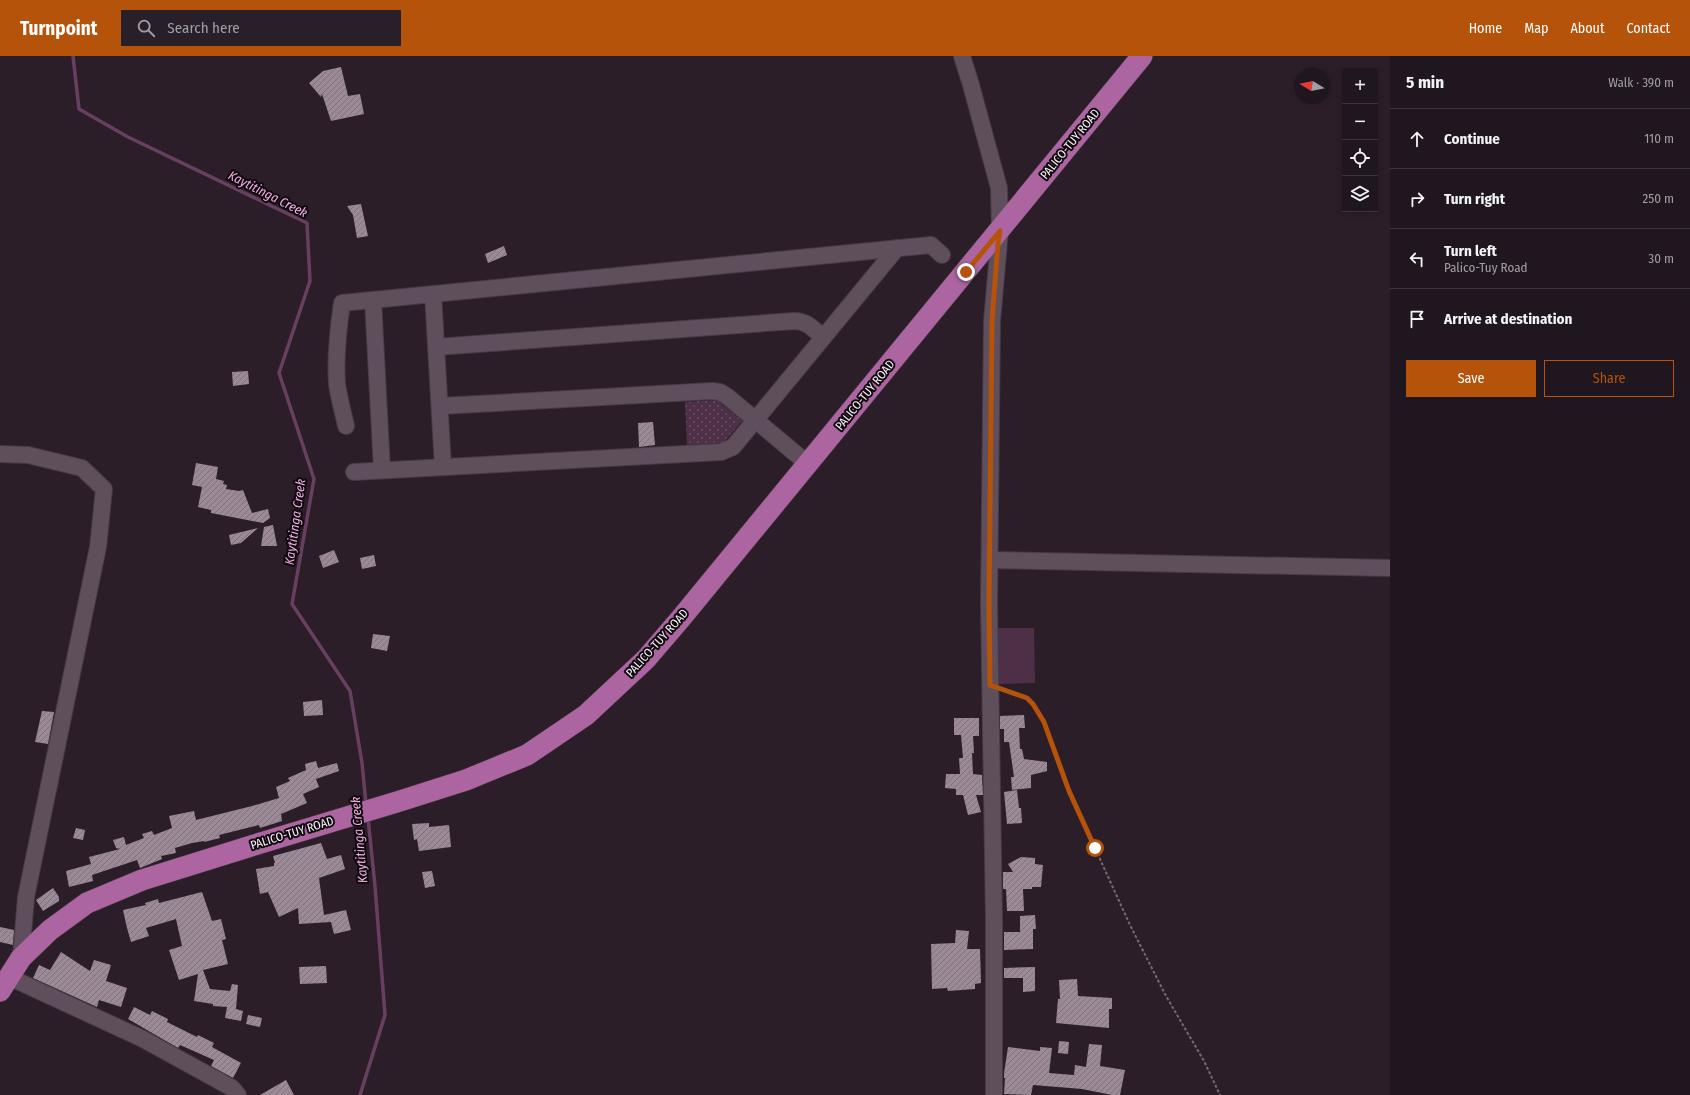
<!DOCTYPE html>
<meta charset="utf-8">
<style>
body{margin:0;font-family:"Fira Sans Condensed",sans-serif;background:#281f28;color:#f1f3f6}
.controls{position:absolute;right:12px;top:12px;display:grid;overflow:hidden;border-radius:0px;box-shadow:0 2px 6px #0003}
.controls button{width:36px;height:36px;display:grid;place-items:center;padding:0;border:0;border-bottom:1px solid #3d353d;background:#20161f;color:#f1f3f6;font:20px sans-serif}
.compass{position:absolute;left:1294px;top:12px;width:36px;height:36px;border-radius:50%;background:#20161f;box-shadow:0 2px 6px #0003;rotate:280deg}
.stop{position:absolute;width:12px;height:12px;margin:-9px;border:3px solid #b45309;border-radius:50%;background:#fff}
.stop.end{background:#b45309;border-color:#fff;box-shadow:0 1px 4px #0008}
.list{margin:0;padding:0;list-style:none}
h2{display:flex;justify-content:space-between;align-items:center;height:52px;margin:0;padding:0 16px;font-size:17px}
h2 small{font-size:13px;font-weight:400;color:#a29fa4}
.list li{display:grid;grid-template-columns:26px 1fr auto;gap:12px;align-items:center;box-sizing:border-box;height:60px;padding:0 16px;border-top:1px solid #3d353d}
.list b{display:block;font-size:15px;white-space:nowrap}
.list p{margin:0;font-size:13px;white-space:nowrap;color:#a29fa4}
.list em{font-size:13px;font-style:normal;color:#a29fa4}
.actions{display:flex;gap:8px;padding:12px 16px}
.actions a{flex:1;padding:9px 0;border:1px solid #b45309;border-radius:0px;text-align:center;font-size:14px;color:#b45309}
.actions .main{background:#b45309;color:#fff}
.icon{flex:none;width:22px;height:22px;fill:none;stroke:currentColor;stroke-width:2;stroke-linecap:round;stroke-linejoin:round}
.map{position:relative;flex:none;width:1390px;height:1039px;overflow:hidden}
header{display:flex;align-items:center;gap:24px;box-sizing:border-box;height:56px;padding:0 20px;background:#b45309;color:#fff}
header strong{font-size:19px}
nav{display:flex;gap:22px;margin-inline-start:auto;font-size:14px}
.search{width:280px;height:36px;background:#281f28;display:flex;align-items:center;gap:10px;box-sizing:border-box;padding:0 14px;border-radius:0px;color:#a29fa4;font-size:15px}
main{display:flex}
aside{flex:1;background:#20161f}
.map>svg:first-child{display:block}
.grass{fill:#4d2f47}
.park{fill:url(#park-dots)}
.lines{fill:none;stroke-linecap:round;stroke-linejoin:round}
.stream{stroke:#693f61;stroke-width:3.5}
.building{fill:url(#building-hatch)}
.minor-casing{stroke:#463b44;stroke-width:18}
.major-casing{stroke:#463b44;stroke-width:22}
.path{stroke:#756a73;stroke-width:2;stroke-dasharray:3 2;stroke-linecap:butt}
.minor{stroke:#5f4f5c;stroke-width:16}
.major{stroke:#ac65a0;stroke-width:21}
.route{stroke:#b45309;stroke-width:5}
.labels{text-anchor:middle;dominant-baseline:central;stroke-width:4;stroke-linejoin:round;paint-order:stroke}
.street-label{font-size:12px;fill:#fbf2f9;stroke:#100a0f}
.water-label{font-size:13px;font-style:italic;fill:#f4afe6;stroke:#100a0f}
</style>
<header>
<strong>Turnpoint</strong>
<div class="search"><svg class="icon" aria-label="search" viewBox="0 0 24 24"><circle cx="10" cy="10" r="6"/><path d="M15 15l6 6"/></svg>Search here</div>
<nav><a>Home</a><a>Map</a><a>About</a><a>Contact</a></nav>
</header>
<main>
<div class="map">
<svg width="1390" height="1039" viewBox="0 0 1390 1039">
<defs>
<pattern id="park-dots" width="8" height="8" patternUnits="userSpaceOnUse"><rect width="8" height="8" fill="#4d2f47"/><path d="M2 2h.1M6 6h.1" fill="none" stroke="#684e62" stroke-width="1.8" stroke-linecap="round"/></pattern>
<pattern id="building-hatch" width="6" height="6" patternUnits="userSpaceOnUse"><rect width="6" height="6" fill="#9b8997"/><path d="M-1 1l2-2M0 6l6-6M5 7l2-2" fill="none" stroke="#7f737c"/></pattern>
</defs>
<rect width="100%" height="100%" fill="#2b1e29"/>
<polygon class="grass" points="998,572 1034,572 1035,627 998,628"/>
<polygon class="park" points="717,344 742,365 723,387 687,389 685,346"/>
<g class="lines">
<g class="stream">
<polyline points="73,0 79,53 128,81 307,167 310,225 279,317 314,423 292,548 350,635 362,707 366,748"/>
<polyline points="360,1039 385,959 375,830 368,762"/>
</g>
</g>
<g class="building">
<polygon points="341,11 348,40 360,38 364,58 331,65 322,38 321,41 309,27 323,15"/>
<polygon points="361,148 368,180 357,182 353,159 347,150"/>
<polygon points="504,190 507,199 488,207 485,198"/>
<polygon points="248,315 249,328 233,330 232,316"/>
<polygon points="653,366 655,389 639,391 638,367"/>
<polygon points="196,407 218,411 216,423 224,425 223,428 227,429 226,433 239,435 243,434 252,457 268,453 270,462 263,467 211,457 211,454 198,451 202,431 192,429"/>
<polygon points="273,469 277,490 261,490 264,471"/>
<polygon points="258,472 241,487 231,489 229,479"/>
<polygon points="334,494 339,506 323,512 319,500"/>
<polygon points="374,499 376,510 362,513 360,502"/>
<polygon points="373,578 390,580 387,595 371,592"/>
<polygon points="322,644 323,659 304,660 303,646"/>
<polygon points="42,655 54,656 48,688 35,686"/>
<polygon points="1024,659 1025,672 1019,672 1020,693 1022,693 1024,703 1047,706 1047,715 1031,719 1031,732 1012,734 1011,721 1014,721 1009,686 1004,686 1004,673 1000,673 1000,660"/>
<polygon points="954,662 979,662 979,680 973,680 974,697 972,697 973,718 982,719 983,739 976,739 981,756 968,759 963,739 956,739 956,733 945,732 946,718 960,718 959,702 963,702 961,679 954,679"/>
<polygon points="316,705 318,712 337,707 339,715 316,723 319,731 303,738 307,747 281,758 282,765 260,772 259,769 219,779 220,782 204,786 204,785 192,787 175,792 176,797 161,800 162,803 140,812 137,804 92,819 93,825 69,831 66,815 91,808 89,801 120,793 116,792 113,784 124,781 126,789 144,782 142,778 152,775 154,779 172,772 169,760 194,755 196,764 252,750 279,742 276,731 290,725 288,722 306,714 305,708"/>
<polygon points="1017,734 1019,752 1021,752 1022,767 1007,768 1004,736"/>
<polygon points="429,767 429,771 449,769 451,791 419,795 417,783 414,784 412,768"/>
<polygon points="76,772 85,774 83,784 73,782"/>
<polygon points="321,787 327,803 341,799 345,813 319,822 324,859 346,854 351,874 334,878 331,866 299,868 298,852 279,861 268,836 260,838 256,813 274,810 274,807 275,807 273,800"/>
<polygon points="1021,801 1035,802 1035,808 1043,809 1041,831 1032,831 1032,833 1023,833 1024,855 1007,855 1006,833 1003,833 1003,816 1013,816 1008,808"/>
<polygon points="432,815 435,830 425,832 422,816"/>
<polygon points="53,832 59,841 59,845 43,855 36,844"/>
<polygon points="202,836 212,865 221,863 226,883 222,884 228,908 203,914 210,933 230,935 232,928 238,929 236,953 243,955 241,965 225,962 227,951 213,950 213,948 194,945 198,918 179,924 169,894 182,890 176,863 146,872 149,880 131,886 127,872 123,854 146,849 145,847 158,843 159,847"/>
<polygon points="1035,859 1036,873 1033,873 1033,893 1004,894 1004,876 1020,876 1020,860"/>
<polygon points="0,871 14,874 13,889 0,886"/>
<polygon points="956,874 969,875 967,893 980,893 981,927 975,928 975,933 948,935 947,932 932,933 931,888 955,887"/>
<polygon points="61,896 90,915 94,904 111,909 106,925 127,932 121,951 99,944 97,951 33,922 39,909 50,914"/>
<polygon points="326,910 327,927 300,928 299,911"/>
<polygon points="1035,911 1035,935 1023,936 1023,922 1004,922 1004,912"/>
<polygon points="1077,923 1078,940 1112,942 1112,953 1109,953 1109,972 1056,967 1058,943 1060,943 1059,924"/>
<polygon points="134,951 150,959 152,955 168,963 167,966 197,981 198,979 214,987 212,991 241,1007 233,1022 211,1010 214,1004 180,989 178,992 128,963"/>
<polygon points="248,959 262,962 260,971 246,968"/>
<polygon points="1059,985 1069,986 1068,998 1058,997"/>
<polygon points="1089,988 1102,989 1100,1010 1125,1014 1120,1039 1112,1039 1082,1033 1033,1029 1031,1039 1004,1038 1005,1022 1004,1022 1004,1017 1008,991 1040,995 1040,991 1052,992 1049,1017 1074,1019 1075,1009 1086,1011"/>
<polygon points="286,1024 294,1039 260,1039"/>
</g>
<g class="lines">
<defs>
<g id="minor">
<polyline points="962,0 971,29 999,132 1000,175 992,265 989,547 994,865 994,1039"/>
<polyline points="433,238 443,411"/>
<polyline points="373,244 382,414"/>
<path d="M436 291 794 265C807 265 814 273 823 282"/>
<polyline points="440,350 712,335 720,336 728,341 808,408"/>
<path d="M346 370C343 356 339 342 337 328 335 300 338 274 342 247L931 189 942 199"/>
<polyline points="0,398 28,399 82,412 104,433 98,491 26,841 21,902"/>
<polyline points="354,416 721,396 733,391 897,192"/>
<polyline points="990,504 1390,512"/>
<polyline points="9,921 143,983 232,1032 238,1039"/>
</g>
<polyline id="major" points="0,935 21,902 50,874 87,847 142,824 264,786 400,745 466,724 527,699 586,659 646,603 682,561 1142,0"/>
</defs>
<use href="#minor" class="minor-casing"/>
<use href="#major" class="major-casing"/>
<polyline class="path" points="1005,634 1027,642 1033,648 1044,666 1069,735 1130,869 1166,940 1204,1005 1220,1039"/>
<use href="#minor" class="minor"/>
<use href="#major" class="major"/>
</g>
<g class="lines">
<polyline class="route" points="966,216 1000,175 998,187 992,265 989,547 990,629 1027,642 1033,648 1044,666 1069,735 1095,792"/>
</g>
<g class="labels">
<g class="street-label">
<text transform="translate(1070 88) rotate(-51)">PALICO-TUY ROAD</text>
<text transform="translate(865 339) rotate(-51)">PALICO-TUY ROAD</text>
<text transform="translate(657 587) rotate(-48)">PALICO-TUY ROAD</text>
<text transform="translate(292 777) rotate(-17)">PALICO-TUY ROAD</text>
</g>
<g class="water-label">
<text transform="translate(268 138) rotate(27)">Kaytitinga Creek</text>
<text transform="translate(295 466) rotate(-82)">Kaytitinga Creek</text>
<text transform="translate(359 784) rotate(-95)">Kaytitinga Creek</text>
</g>
</g>
</svg>
<div class="controls">
<button>+</button>
<button>−</button>
<button><svg class="icon" aria-label="locate" viewBox="0 0 24 24"><circle cx="12" cy="12" r="6"/><path d="M12 2v4M12 18v4M2 12h4M18 12h4"/></svg></button>
<button><svg class="icon" aria-label="layers" viewBox="0 0 24 24"><path d="M12 4l9 5-9 5-9-5zM3 14l9 5 9-5"/></svg></button>
</div>
<svg class="compass" viewBox="-18 -18 36 36"><path d="M0-13l5 13h-10z" fill="#e53935"/><path d="M0 13l5-13h-10z" fill="#a29fa4"/></svg>
<div class="stop" style="left:1095px;top:792px"></div>
<div class="stop end" style="left:966px;top:216px"></div>
</div>
<aside>
<h2>5 min<small>Walk · 390 m</small></h2>
<ul class="list">
<li><svg class="icon" aria-label="ahead" viewBox="0 0 24 24"><path d="M12 20V5M6 11l6-6 6 6"/></svg><div><b>Continue</b></div><em>110 m</em></li>
<li><svg class="icon" aria-label="right" viewBox="0 0 24 24"><path d="M7 20v-9h11M14 6l5 5-5 5"/></svg><div><b>Turn right</b></div><em>250 m</em></li>
<li><svg class="icon" aria-label="left" viewBox="0 0 24 24"><path d="M17 20v-9H6M10 6l-5 5 5 5"/></svg><div><b>Turn left</b><p>Palico-Tuy Road</p></div><em>30 m</em></li>
<li><svg class="icon" aria-label="arrive" viewBox="0 0 24 24"><path d="M6 21V4h12l-3 4 3 4H6"/></svg><div><b>Arrive at destination</b></div></li>
</ul>
<div class="actions"><a class="main">Save</a><a>Share</a></div>
</aside>
</main>
